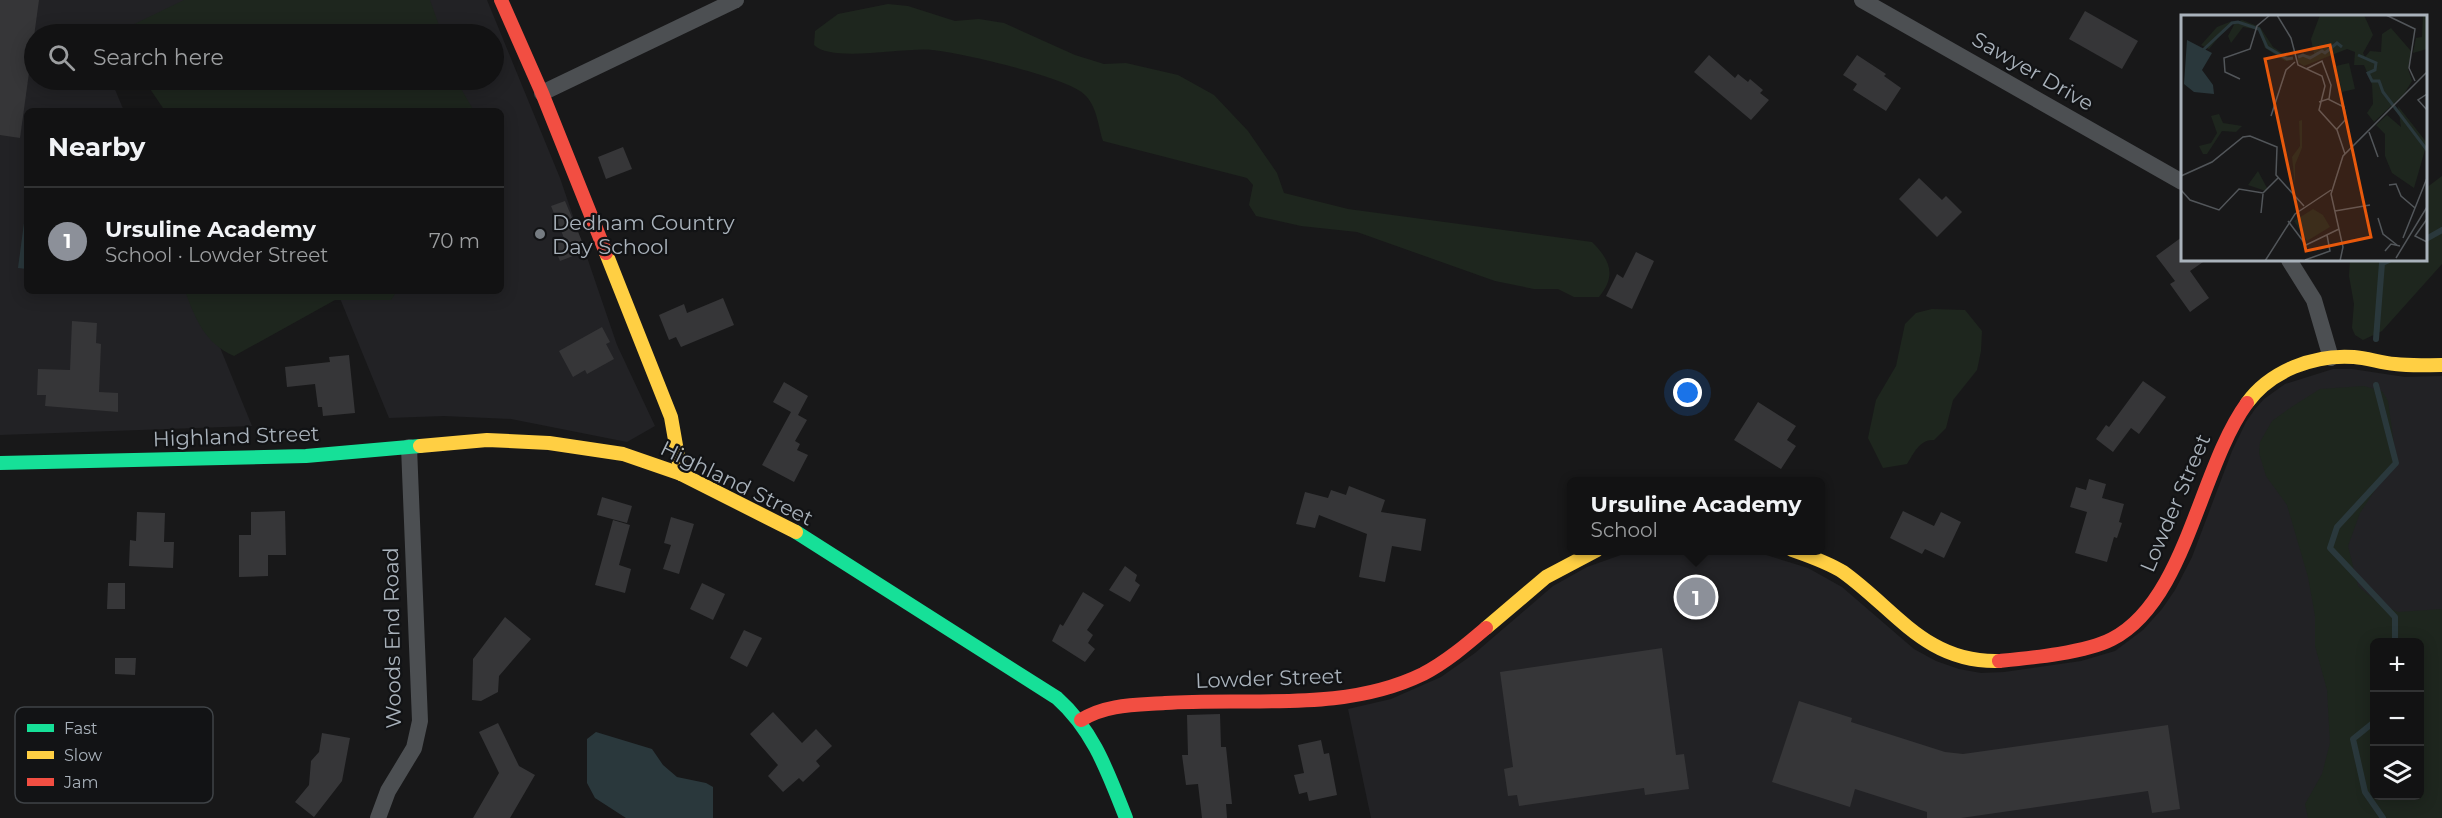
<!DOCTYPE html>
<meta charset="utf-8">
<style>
body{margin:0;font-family:Montserrat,sans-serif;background:#1b1b1c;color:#f1f3f6}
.controls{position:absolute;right:18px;bottom:18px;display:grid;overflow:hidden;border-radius:9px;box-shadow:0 3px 15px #0003}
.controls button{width:54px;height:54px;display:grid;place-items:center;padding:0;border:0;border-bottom:2px solid #313233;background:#121213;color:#f1f3f6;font:30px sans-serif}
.you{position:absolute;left:1688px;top:393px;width:21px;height:21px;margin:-15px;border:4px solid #fff;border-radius:50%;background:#1a73e8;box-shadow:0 0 0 9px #1a73e833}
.badge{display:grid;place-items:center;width:39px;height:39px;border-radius:50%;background:#8c9099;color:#fff;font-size:20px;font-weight:700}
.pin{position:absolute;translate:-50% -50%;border:3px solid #fff;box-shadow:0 2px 6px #0006}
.popup{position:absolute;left:1567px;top:477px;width:258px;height:78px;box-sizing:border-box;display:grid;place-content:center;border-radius:9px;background:#121213;filter:drop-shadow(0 2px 4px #0005);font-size:20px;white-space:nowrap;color:#9c9ea0}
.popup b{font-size:22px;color:#f1f3f6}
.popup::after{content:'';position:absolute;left:50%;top:100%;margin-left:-12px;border:12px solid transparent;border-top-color:#121213}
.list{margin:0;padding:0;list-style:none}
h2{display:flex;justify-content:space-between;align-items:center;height:78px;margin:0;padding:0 24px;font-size:26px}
h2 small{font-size:20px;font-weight:400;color:#9c9ea0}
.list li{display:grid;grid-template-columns:39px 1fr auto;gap:18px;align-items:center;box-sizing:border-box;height:108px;padding:0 24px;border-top:2px solid #313233}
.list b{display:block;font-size:22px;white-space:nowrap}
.list p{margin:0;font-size:20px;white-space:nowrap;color:#9c9ea0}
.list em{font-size:20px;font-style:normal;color:#9c9ea0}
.icon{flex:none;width:33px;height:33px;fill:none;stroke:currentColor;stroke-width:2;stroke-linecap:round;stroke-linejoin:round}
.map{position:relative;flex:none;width:2442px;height:818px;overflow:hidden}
.search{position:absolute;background:#121213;box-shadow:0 3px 15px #0003;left:24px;top:24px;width:480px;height:66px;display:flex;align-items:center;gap:15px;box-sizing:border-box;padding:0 21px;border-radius:33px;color:#9c9ea0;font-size:22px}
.panel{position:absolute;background:#121213;box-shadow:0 3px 15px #0003;left:24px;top:108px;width:480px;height:186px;border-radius:9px}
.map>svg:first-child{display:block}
.built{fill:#222225;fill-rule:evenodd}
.green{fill:#1e261e;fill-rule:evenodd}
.water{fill:#2a383c}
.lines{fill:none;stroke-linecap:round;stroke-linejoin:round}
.stream{stroke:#2a383c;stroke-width:6}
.building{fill:#363638}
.street{stroke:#4c4f52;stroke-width:16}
.fast{stroke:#16e098;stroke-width:14}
.slow{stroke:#ffcf43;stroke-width:14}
.jam{stroke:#f24e42;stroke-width:14}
.poi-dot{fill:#767c82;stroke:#121315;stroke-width:2}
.labels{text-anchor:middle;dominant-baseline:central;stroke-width:4.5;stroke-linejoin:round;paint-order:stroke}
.street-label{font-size:21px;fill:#a9b2bb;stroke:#121315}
.poi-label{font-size:21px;fill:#a9b2bb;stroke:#121315;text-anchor:start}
.inset-river{fill:none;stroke:#2a383c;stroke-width:3}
.inset-road{fill:none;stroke:#52565a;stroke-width:1.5}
.view{fill:#e8590c;fill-opacity:0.15;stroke:#e8590c;stroke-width:3}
.inset-edge{fill:none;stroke:#a9b2bb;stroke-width:3}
.key{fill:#121315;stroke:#3f4347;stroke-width:1.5}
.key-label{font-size:16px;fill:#a9b2bb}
</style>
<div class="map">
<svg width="2442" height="818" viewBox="0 0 2442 818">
<rect width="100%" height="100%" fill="#181819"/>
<g class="built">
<polygon points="0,0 200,0 111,34 34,34 34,80 111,80 124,111 27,111 27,291 197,291 252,426 0,435"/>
<polygon points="221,0 487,0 560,178 617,345 655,426 627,442 511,419 444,416 389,418 337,291 501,291 501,111 265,111 253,80 494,80 494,34 235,34"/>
<path d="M2333 369H2352L2405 377 2442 376V818H1371L1348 709 1391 699 1441 677 1475 653 1553 586 1587 567 1632 551H1753L1808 568 1842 587 1914 649 1936 661 1959 669 1981 673 2004 672 2081 661 2115 651 2143 630 2162 609 2175 590 2192 557 2232 451 2246 422 2255 409 2264 399 2285 384ZM2374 642H2420V796H2374Z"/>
</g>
<g class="green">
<polygon points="184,0 430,0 442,34 119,34 122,30"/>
<path d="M888 4 908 6 955 21 979 19 1004 23 1075 55 1104 64 1126 63 1178 75 1214 95 1248 131 1277 173 1284 193 1348 209 1592 242C1610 260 1617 275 1599 297H1574L1558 289H1534L1495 281 1357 232 1301 226 1256 216 1249 205 1253 185 1247 178 1103 141C1098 125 1097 107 1085 95 1070 78 958 52 932 50 905 47 832 63 814 45L815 31 838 14Z"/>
<polygon points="144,80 456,80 474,111 165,111"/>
<polygon points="2442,176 2442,264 2382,331 2363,340 2355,335 2352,328 2354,304 2349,276 2350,260 2426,260 2426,188"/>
<path d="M185 291H397L391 300H335L234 356C205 344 195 318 185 291Z"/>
<path d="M1932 309 1965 310 1982 331 1981 351 1977 370 1953 400 1946 428 1934 440C1920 439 1914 453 1907 464L1883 468 1868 438 1876 400 1896 366 1905 324 1916 313Z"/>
<path d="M2364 386 2382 391 2388 401 2396 458 2360 513 2348 546 2358 586 2376 601 2398 612 2442 609V818H2308L2305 804 2322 774 2330 743 2327 690 2315 646V616L2308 577 2287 505 2266 476 2259 453 2260 442 2272 421 2293 406 2320 389ZM2420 642V796H2374V642Z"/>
</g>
<g class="water">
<polygon points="24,223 27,224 27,269 18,268"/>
<polygon points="596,732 652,749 663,765 677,777 706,783 713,787 713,818 626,818 595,798 587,783 587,739"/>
</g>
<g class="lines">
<g class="stream">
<polyline points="2426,239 2442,230"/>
<polyline points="2376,339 2382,263 2389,260"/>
<polyline points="2376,385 2396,463 2337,527 2330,548 2395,617 2395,642"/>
<polyline points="2374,722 2353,739 2365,792 2383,818"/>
</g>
</g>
<g class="building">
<polygon points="0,0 39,0 20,138 0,135"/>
<polygon points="2085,11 2138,41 2122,69 2069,39"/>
<polygon points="1709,55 1735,78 1738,74 1748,82 1750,79 1763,90 1760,93 1769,100 1751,120 1694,72"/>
<polygon points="1857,55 1886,74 1884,76 1901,88 1886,111 1853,90 1857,84 1843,75"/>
<polygon points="623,147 632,169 606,179 598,157"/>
<polygon points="1919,178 1942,200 1946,196 1962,212 1937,237 1899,199"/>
<polygon points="565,201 586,251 560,261 552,242 564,238 551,206"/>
<polygon points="2182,237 2182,260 2206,260 2190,271 2209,298 2190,312 2170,284 2175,281 2156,256"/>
<polygon points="1636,252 1654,261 1632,309 1606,296 1617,274 1623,278"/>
<polygon points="723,298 734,325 681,347 676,337 669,340 659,315 684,304 687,313"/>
<polygon points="72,321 97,323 96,343 101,344 99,392 118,393 118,412 45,406 46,395 37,395 38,369 70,370"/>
<polygon points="602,327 610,342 606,344 614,359 587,374 585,370 573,377 559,351"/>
<polygon points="349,355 355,413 323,416 322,407 318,407 315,384 287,387 285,367 330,362 329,357"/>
<polygon points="2143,381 2166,397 2139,434 2131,428 2113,452 2096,439 2106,425 2109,427"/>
<polygon points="784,382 808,396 798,415 807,420 795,441 800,444 797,450 808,455 794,482 762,465 791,412 773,402"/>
<polygon points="1758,402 1796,426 1787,440 1796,446 1781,469 1734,440"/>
<polygon points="2089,479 2106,484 2102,498 2124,504 2119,522 2122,523 2117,538 2114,537 2107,562 2075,553 2087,512 2070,507 2076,487 2086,490"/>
<polygon points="1349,486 1385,500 1381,512 1426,519 1421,551 1392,546 1385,582 1359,577 1367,534 1319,515 1315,528 1296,524 1305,492 1328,498 1331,490 1346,495"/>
<polygon points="602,497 632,506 627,523 597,515"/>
<polygon points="285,511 286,555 268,555 268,576 239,577 239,535 251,535 251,512"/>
<polygon points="1903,511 1934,526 1941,512 1961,522 1944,558 1925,549 1922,554 1890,538"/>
<polygon points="137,512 165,513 164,542 174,542 173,568 129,566 130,540 136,541"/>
<polygon points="671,517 694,524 679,574 663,569 671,545 664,543"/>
<polygon points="613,520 630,525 619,565 631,569 625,593 595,585"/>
<polygon points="1125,566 1137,575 1135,581 1140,585 1130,602 1109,590"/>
<polygon points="108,583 125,583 125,609 107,609"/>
<polygon points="702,583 725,594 713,620 690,609"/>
<polygon points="1083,592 1104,605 1087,630 1093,635 1088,643 1095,649 1085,662 1052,641 1060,624 1063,626"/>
<polygon points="505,617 531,639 499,676 498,692 481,701 472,700 473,659"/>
<polygon points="744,630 762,638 747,667 730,658"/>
<polygon points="1662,648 1676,755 1684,754 1689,789 1645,795 1644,788 1519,806 1517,795 1508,796 1504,769 1513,767 1500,672"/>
<polygon points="115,658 136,658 135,675 115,674"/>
<polygon points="1799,701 1852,718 1851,722 1945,752 1963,754 2168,725 2180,809 2152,813 2148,791 1961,818 1927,818 1927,812 1855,789 1850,807 1772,782"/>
<polygon points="773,712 802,743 816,729 832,746 816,761 820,766 803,782 799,778 783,792 768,776 778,765 750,734"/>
<polygon points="1220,714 1221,747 1226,747 1232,804 1226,804 1227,818 1202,818 1198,784 1186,785 1182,755 1188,755 1187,715"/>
<polygon points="498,723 519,766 535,775 510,818 473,818 499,773 479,732"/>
<polygon points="322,733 350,738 342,781 314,817 295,802 309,785 311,761 319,752"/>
<polygon points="1321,740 1324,754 1329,753 1337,795 1309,801 1307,792 1299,794 1294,775 1304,773 1298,745"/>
</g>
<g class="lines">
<g class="street">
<polyline points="1862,0 2182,182"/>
<polyline points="542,93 736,0"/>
<polyline points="2289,260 2314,300 2331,358"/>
<polyline points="378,818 388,791 414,748 420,721 409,447"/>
</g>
<g class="fast">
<polyline points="0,463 306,456 420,446"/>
<path d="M796 532 1057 698C1094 731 1108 773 1126 818"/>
</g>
<g class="slow">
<polyline points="606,253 671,417 681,474"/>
<path d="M2247 403C2270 371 2314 354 2354 357 2368 358 2381 363 2395 364 2411 366 2426 365 2442 365"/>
<polyline points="420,446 487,440 549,443 623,454 681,474 796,532"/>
<path d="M1792 550C1809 556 1827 562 1843 572 1896 610 1926 663 1999 661"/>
<polyline points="1486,628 1546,577 1597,550"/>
</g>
<g class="jam">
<polyline points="501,0 542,93 606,253"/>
<path d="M1999 661C2030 658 2085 653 2112 639 2186 601 2199 469 2247 403"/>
<path d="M1081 720C1106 704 1136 705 1165 703 1251 697 1343 713 1423 674 1446 662 1466 645 1486 628"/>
</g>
</g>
<circle class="poi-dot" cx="540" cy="234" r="6"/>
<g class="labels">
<g class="street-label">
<text transform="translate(2033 71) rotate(30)">Sawyer Drive</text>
<text transform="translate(236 436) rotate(-2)">Highland Street</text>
<text transform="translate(737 483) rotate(26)">Highland Street</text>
<text transform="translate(2175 503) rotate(-67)">Lowder Street</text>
<text transform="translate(392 638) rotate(-91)">Woods End Road</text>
<text transform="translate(1269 678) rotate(-2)">Lowder Street</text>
</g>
<g class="poi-label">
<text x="552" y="222">Dedham Country<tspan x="552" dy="24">Day School</tspan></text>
</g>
</g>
<g transform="translate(2181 15)">
<rect width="246" height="246" fill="#181819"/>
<path d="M139 0H183L192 20 182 38 184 42 189 36 200 37 201 19 210 13 230 36 227 54 231 66 223 79 193 107 186 98 192 89 191 69 183 50H173L174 37 166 34 123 51 117 47V41L133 39 130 24ZM242 0H246V34L232 38 235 23 241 22ZM61 5 79 12 92 32 112 45 104 46 84 33 78 15 62 12 50 28 47 21 54 8ZM51 6 28 34 20 30 36 12ZM168 48 174 74 161 77 155 51ZM217 91 246 128 233 173 211 158 204 141V119L195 110 206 100 220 112ZM38 99 42 108 61 111 55 117 41 116 26 139H22L18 131 30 128 36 118 30 101ZM121 105V133L114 150V171L111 142 119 131 118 106ZM77 156 86 173 85 176 67 170ZM132 194 142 200 149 212 126 226 113 206Z" fill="#1e261e"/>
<path d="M6 25 31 38 21 55 32 70 33 79 13 77 3 69Z" fill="#2a383c"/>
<path class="inset-river" d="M22 35 51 8 57 7 78 14 86 32 106 44 112 43M177 40 195 48 194 55 187 58 191 66H198L202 77 246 135M117 42 122 40 129 43 141 36 144 38 156 28 161 32"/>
<path class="inset-road" d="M96 0 110 23 117 50 141 61 144 71 138 95 156 115 164 139M205 0 234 14 228 53 234 66M125 54 141 46 150 70 148 84M59 64 44 57 43 43 69 34 76 11 89 0M246 79 237 85 246 95M138 87 147 84 163 92 165 104 156 114M90 101 105 55 114 47M188 117 197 142M0 161 31 147 62 122 69 121 96 132 95 160 123 191M208 170 215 169 220 181 234 193M0 175 9 185 38 195 58 174 82 178 97 163M154 196 189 190M80 198 82 179M197 203 202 219 216 230M246 204 234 221 246 227M107 206 125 230 158 214M222 223 246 163M204 236 210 229 219 231M215 243 246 192M124 245 149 236 146 220M84 246 114 199 150 175M159 246 162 232 150 179 162 141 246 57"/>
<path class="view" d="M149 30 190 222 125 236 84 44Z"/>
<rect width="246" height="246" class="inset-edge"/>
</g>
<rect x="15" y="707" width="198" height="96" rx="9" class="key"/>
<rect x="27" y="724" width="27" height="8" fill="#16e098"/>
<rect x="27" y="751" width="27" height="8" fill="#ffcf43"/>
<rect x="27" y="778" width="27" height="8" fill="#f24e42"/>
<g class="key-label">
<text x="64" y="734">Fast</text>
<text x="64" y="761">Slow</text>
<text x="64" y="788">Jam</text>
</g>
</svg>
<div class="controls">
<button>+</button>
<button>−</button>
<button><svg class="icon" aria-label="layers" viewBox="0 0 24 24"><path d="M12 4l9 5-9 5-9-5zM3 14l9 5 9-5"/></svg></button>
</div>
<div class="you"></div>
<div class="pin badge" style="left:1696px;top:597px">1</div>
<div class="popup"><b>Ursuline Academy</b>School</div>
<div class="search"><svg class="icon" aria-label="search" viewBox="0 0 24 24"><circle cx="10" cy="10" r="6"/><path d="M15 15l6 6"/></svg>Search here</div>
<section class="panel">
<h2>Nearby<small></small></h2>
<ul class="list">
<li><span class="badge">1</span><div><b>Ursuline Academy</b><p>School · Lowder Street</p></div><em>70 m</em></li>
</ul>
</section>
</div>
